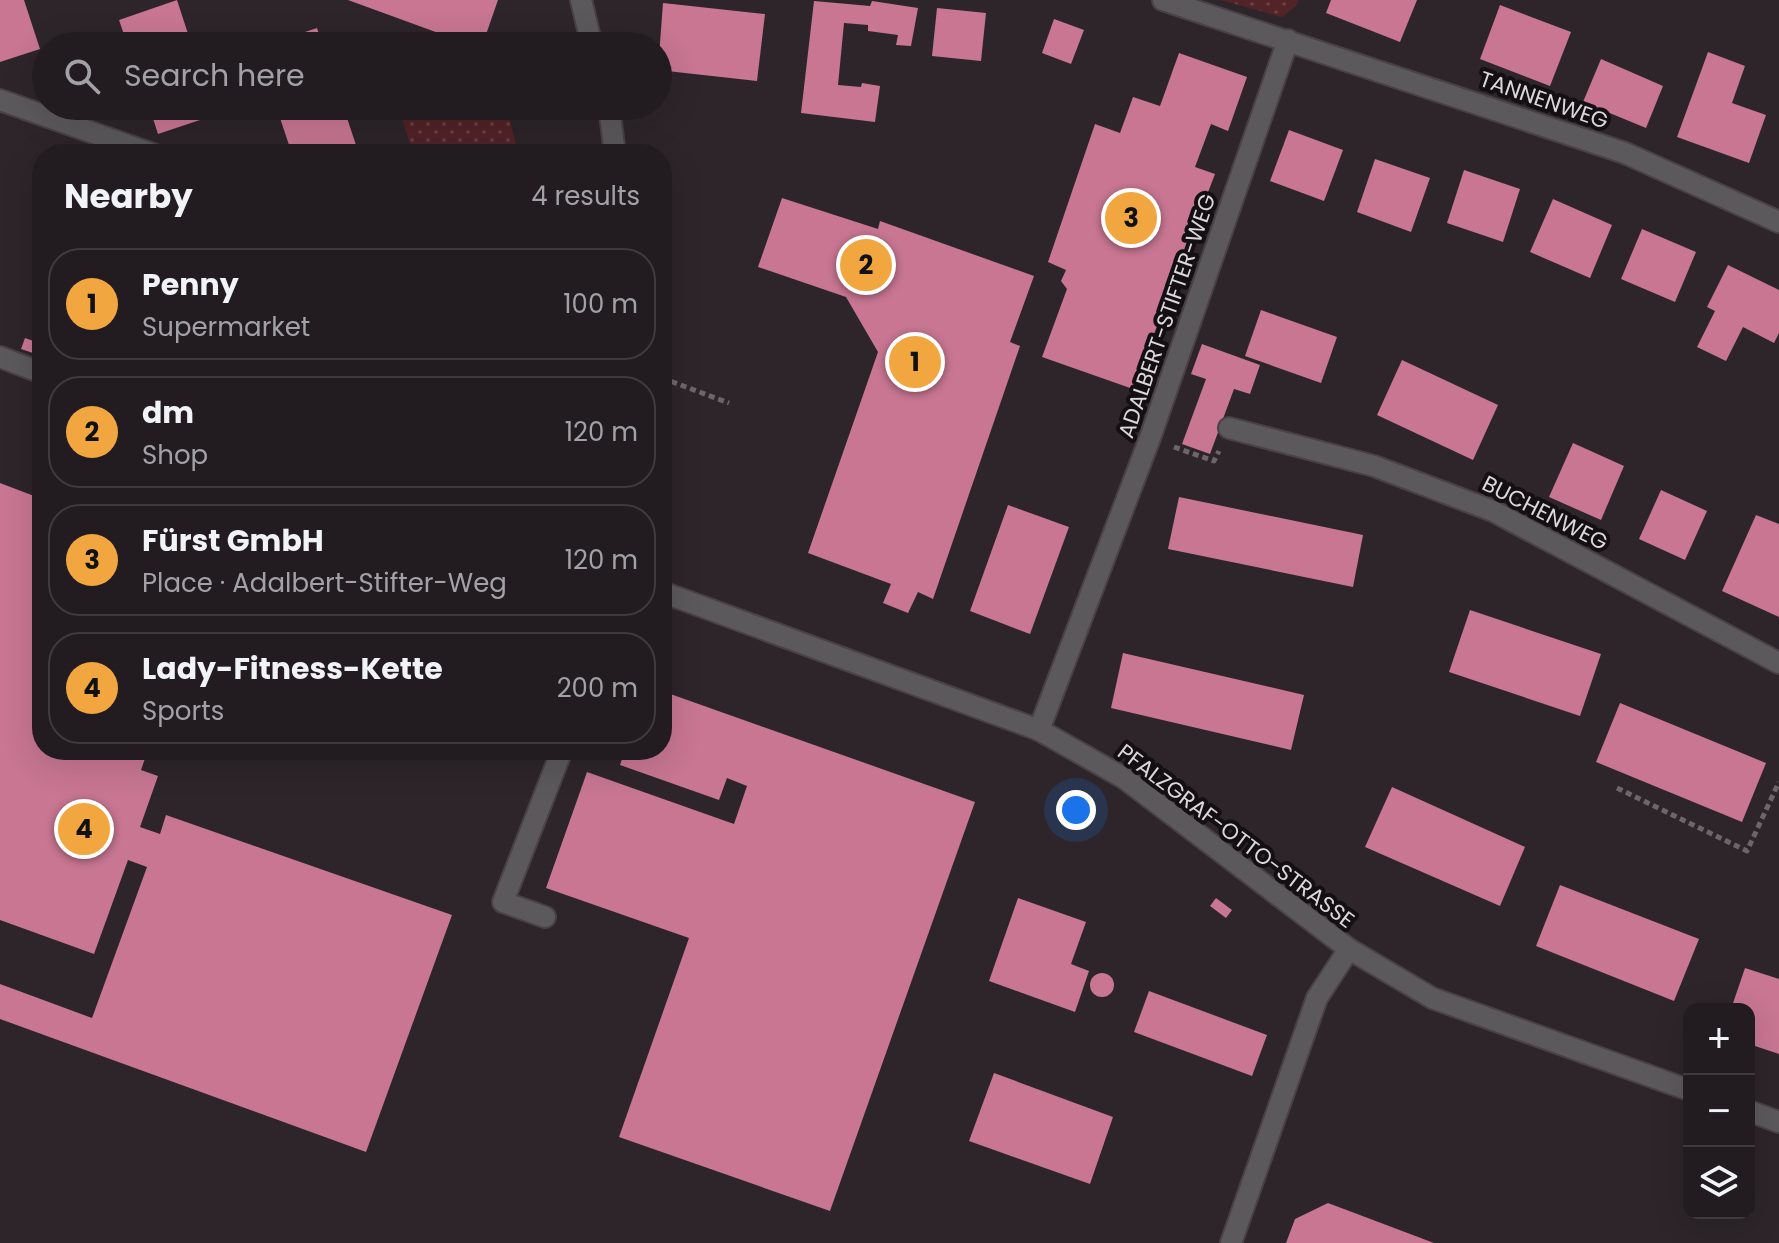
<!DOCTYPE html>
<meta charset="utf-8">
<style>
body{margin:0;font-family:Poppins,sans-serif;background:#2a2529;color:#f1f3f6}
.controls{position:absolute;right:24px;bottom:24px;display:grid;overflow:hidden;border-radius:16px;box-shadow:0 8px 32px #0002}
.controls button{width:72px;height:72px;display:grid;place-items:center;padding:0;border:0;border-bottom:2px solid #3f3a3e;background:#221c20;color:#f1f3f6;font:40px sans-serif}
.you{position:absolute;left:1076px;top:810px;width:28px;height:28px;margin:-20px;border:6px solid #fff;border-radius:50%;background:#1a73e8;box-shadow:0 0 0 12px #1a73e833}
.badge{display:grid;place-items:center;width:52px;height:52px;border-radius:50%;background:#f1a63f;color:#111;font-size:26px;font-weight:700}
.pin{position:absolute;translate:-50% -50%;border:4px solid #fff;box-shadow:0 2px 8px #0006}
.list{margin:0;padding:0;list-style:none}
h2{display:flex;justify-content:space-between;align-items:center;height:104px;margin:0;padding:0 32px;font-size:34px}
h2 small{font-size:26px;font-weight:400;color:#a2a1a5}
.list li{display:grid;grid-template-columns:52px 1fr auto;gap:24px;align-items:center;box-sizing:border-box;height:112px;margin:0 16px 16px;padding:0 16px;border:2px solid #3f3a3e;border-radius:32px}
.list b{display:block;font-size:30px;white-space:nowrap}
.list p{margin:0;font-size:26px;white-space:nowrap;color:#a2a1a5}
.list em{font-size:26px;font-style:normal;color:#a2a1a5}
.icon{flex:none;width:44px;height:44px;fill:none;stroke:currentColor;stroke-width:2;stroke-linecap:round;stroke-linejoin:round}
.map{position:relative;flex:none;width:1779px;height:1243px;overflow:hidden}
.search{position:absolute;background:#221c20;box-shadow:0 8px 32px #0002;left:32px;top:32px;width:640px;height:88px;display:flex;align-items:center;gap:20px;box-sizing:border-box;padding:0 28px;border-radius:44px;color:#a2a1a5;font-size:30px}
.panel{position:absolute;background:#221c20;box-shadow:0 8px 32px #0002;left:32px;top:144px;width:640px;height:616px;border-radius:32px}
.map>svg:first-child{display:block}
.green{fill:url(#green-dots)}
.building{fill:#c87692}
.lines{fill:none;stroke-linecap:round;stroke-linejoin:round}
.minor-casing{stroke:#494146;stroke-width:24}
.path{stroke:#6c666a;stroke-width:5;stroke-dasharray:6 4;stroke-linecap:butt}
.minor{stroke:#5b595c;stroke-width:20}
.labels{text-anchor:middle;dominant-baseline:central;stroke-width:8;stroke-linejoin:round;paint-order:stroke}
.street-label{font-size:22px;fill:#dcd7da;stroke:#130f12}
</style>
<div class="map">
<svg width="1779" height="1243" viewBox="0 0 1779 1243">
<defs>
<pattern id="green-dots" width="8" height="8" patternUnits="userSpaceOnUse" patternTransform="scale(2)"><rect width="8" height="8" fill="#522327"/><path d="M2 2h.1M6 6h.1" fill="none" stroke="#6a4246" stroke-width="1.8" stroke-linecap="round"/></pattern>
</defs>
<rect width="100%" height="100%" fill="#2d252a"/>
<g class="green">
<polygon points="1221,0 1299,0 1296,6 1282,17"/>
<polygon points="398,106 507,106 518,154 413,154"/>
</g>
<g class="building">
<polygon points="0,0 24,0 40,49 0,62"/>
<polygon points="177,0 192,46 128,46 119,20"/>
<polygon points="348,0 498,0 482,46 474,46"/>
<polygon points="1331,0 1417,0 1400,42 1326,13"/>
<polygon points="814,1 870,6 872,1 918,8 911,46 896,45 898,35 868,31 868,25 844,23 838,85 861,87 862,83 880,86 875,122 801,113"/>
<polygon points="663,3 765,14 757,81 658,70"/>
<polygon points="1500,5 1571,32 1550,86 1480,59"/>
<polygon points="937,8 986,13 981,61 932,56"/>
<polygon points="1054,19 1084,30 1071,64 1042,53"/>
<polygon points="317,28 323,46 266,46 266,45"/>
<polygon points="1708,52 1745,66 1732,103 1766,115 1749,163 1677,137"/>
<polygon points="1179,53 1247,77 1228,131 1211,124 1195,167 1215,174 1133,389 1042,357 1067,289 1061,281 1066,270 1048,262 1095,124 1120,133 1133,97 1160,106"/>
<polygon points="1601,59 1663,86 1646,128 1583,102"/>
<polygon points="149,106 212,106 215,115 158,134"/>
<polygon points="276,106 343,106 359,154 292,154"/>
<polygon points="1289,130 1343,150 1324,201 1270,181"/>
<polygon points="1375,159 1430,178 1411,232 1357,212"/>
<polygon points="1464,170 1520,189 1503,242 1447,223"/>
<polygon points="782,198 878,229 880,221 1034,276 1010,342 1020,346 933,599 918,592 908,613 883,603 891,584 808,553 878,352 846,297 758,267"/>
<polygon points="1553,199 1612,225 1590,278 1530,252"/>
<polygon points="1642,229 1696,252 1675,302 1621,279"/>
<polygon points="1728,265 1779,290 1779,333 1774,343 1743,327 1726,361 1697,347 1715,311 1707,307"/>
<polygon points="1261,310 1337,337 1321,383 1245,356"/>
<polygon points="25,338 42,344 42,356 21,349"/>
<polygon points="1202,344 1260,365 1250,394 1234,389 1210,454 1182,444 1206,379 1191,374"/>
<polygon points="1402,360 1498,405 1473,460 1377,415"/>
<polygon points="1573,443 1624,466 1601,520 1549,497"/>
<polygon points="0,483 42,499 42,750 148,750 141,770 158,776 140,827 160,834 166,815 452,915 366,1152 0,1019 0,984 92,1018 147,867 128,860 94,954 0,920"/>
<polygon points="1661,490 1707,511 1685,560 1639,539"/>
<polygon points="1179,497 1363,535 1353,587 1168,549"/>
<polygon points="1008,505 1069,527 1030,634 970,611"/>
<polygon points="1756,515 1779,524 1779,617 1722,591"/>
<polygon points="1470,610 1601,654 1580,716 1449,672"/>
<polygon points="1123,653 1304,695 1291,750 1111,708"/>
<polygon points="662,691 975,802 830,1211 619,1137 689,938 546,888 587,772 734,824 747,786 727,778 719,800 620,765 625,750 662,750"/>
<polygon points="1620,703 1766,763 1742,822 1596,762"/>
<polygon points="1392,787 1525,847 1500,906 1365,847"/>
<polygon points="1560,885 1699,939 1674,1001 1536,946"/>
<polygon points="1018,898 1086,922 1071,964 1089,971 1075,1012 989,981"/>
<polygon points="1216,898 1232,910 1226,918 1210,906"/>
<polygon points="1745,968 1779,979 1779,1054 1749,1044 1749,1009 1731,1009"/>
<circle cx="1102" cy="985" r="12"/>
<polygon points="1149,991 1267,1035 1252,1076 1134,1032"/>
<polygon points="994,1073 1113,1117 1090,1184 969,1141"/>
<polygon points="1328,1203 1434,1243 1286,1243 1295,1219"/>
</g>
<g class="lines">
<defs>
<g id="minor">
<polyline points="581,0 592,46"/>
<polyline points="1163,0 1625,153 1779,222"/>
<polyline points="0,100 153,154"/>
<polyline points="609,106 615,154"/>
<polyline points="0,357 42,373"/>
<polyline points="1229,428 1374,466 1493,511 1779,663"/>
<polyline points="662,592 1039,730 1124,778 1349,949 1432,998 1689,1090"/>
<polyline points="1039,730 1150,438 1288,40"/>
<polyline points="545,917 503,902 562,750"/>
<polyline points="1749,1111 1779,1122"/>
<polyline points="1231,1243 1317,998 1349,949"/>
</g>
</defs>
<use href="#minor" class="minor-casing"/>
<g class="path">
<polyline points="662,378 729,403"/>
<polyline points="1174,447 1214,461 1219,451"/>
<polyline points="1617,788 1747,851 1779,782"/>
</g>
<use href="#minor" class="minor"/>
</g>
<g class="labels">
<g class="street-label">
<text transform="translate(1544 100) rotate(19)">TANNENWEG</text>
<text transform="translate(1167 316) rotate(-71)">ADALBERT-STIFTER-WEG</text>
<text transform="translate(1545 513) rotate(27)">BUCHENWEG</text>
<text transform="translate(1236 836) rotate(37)">PFALZGRAF-OTTO-STRASSE</text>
</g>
</g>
</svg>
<div class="controls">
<button>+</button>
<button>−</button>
<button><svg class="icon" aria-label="layers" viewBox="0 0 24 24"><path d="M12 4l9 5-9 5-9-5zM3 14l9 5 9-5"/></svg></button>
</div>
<div class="you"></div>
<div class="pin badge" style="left:915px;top:362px">1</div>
<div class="pin badge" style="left:866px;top:265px">2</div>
<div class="pin badge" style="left:1131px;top:218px">3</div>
<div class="pin badge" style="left:84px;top:829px">4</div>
<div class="search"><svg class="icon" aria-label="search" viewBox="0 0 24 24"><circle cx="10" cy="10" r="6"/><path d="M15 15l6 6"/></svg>Search here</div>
<section class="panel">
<h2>Nearby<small>4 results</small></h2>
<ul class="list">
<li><span class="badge">1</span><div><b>Penny</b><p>Supermarket</p></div><em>100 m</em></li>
<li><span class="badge">2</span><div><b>dm</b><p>Shop</p></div><em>120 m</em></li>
<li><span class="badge">3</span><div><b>Fürst GmbH</b><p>Place · Adalbert-Stifter-Weg</p></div><em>120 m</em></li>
<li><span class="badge">4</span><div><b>Lady-Fitness-Kette</b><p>Sports</p></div><em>200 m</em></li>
</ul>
</section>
</div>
